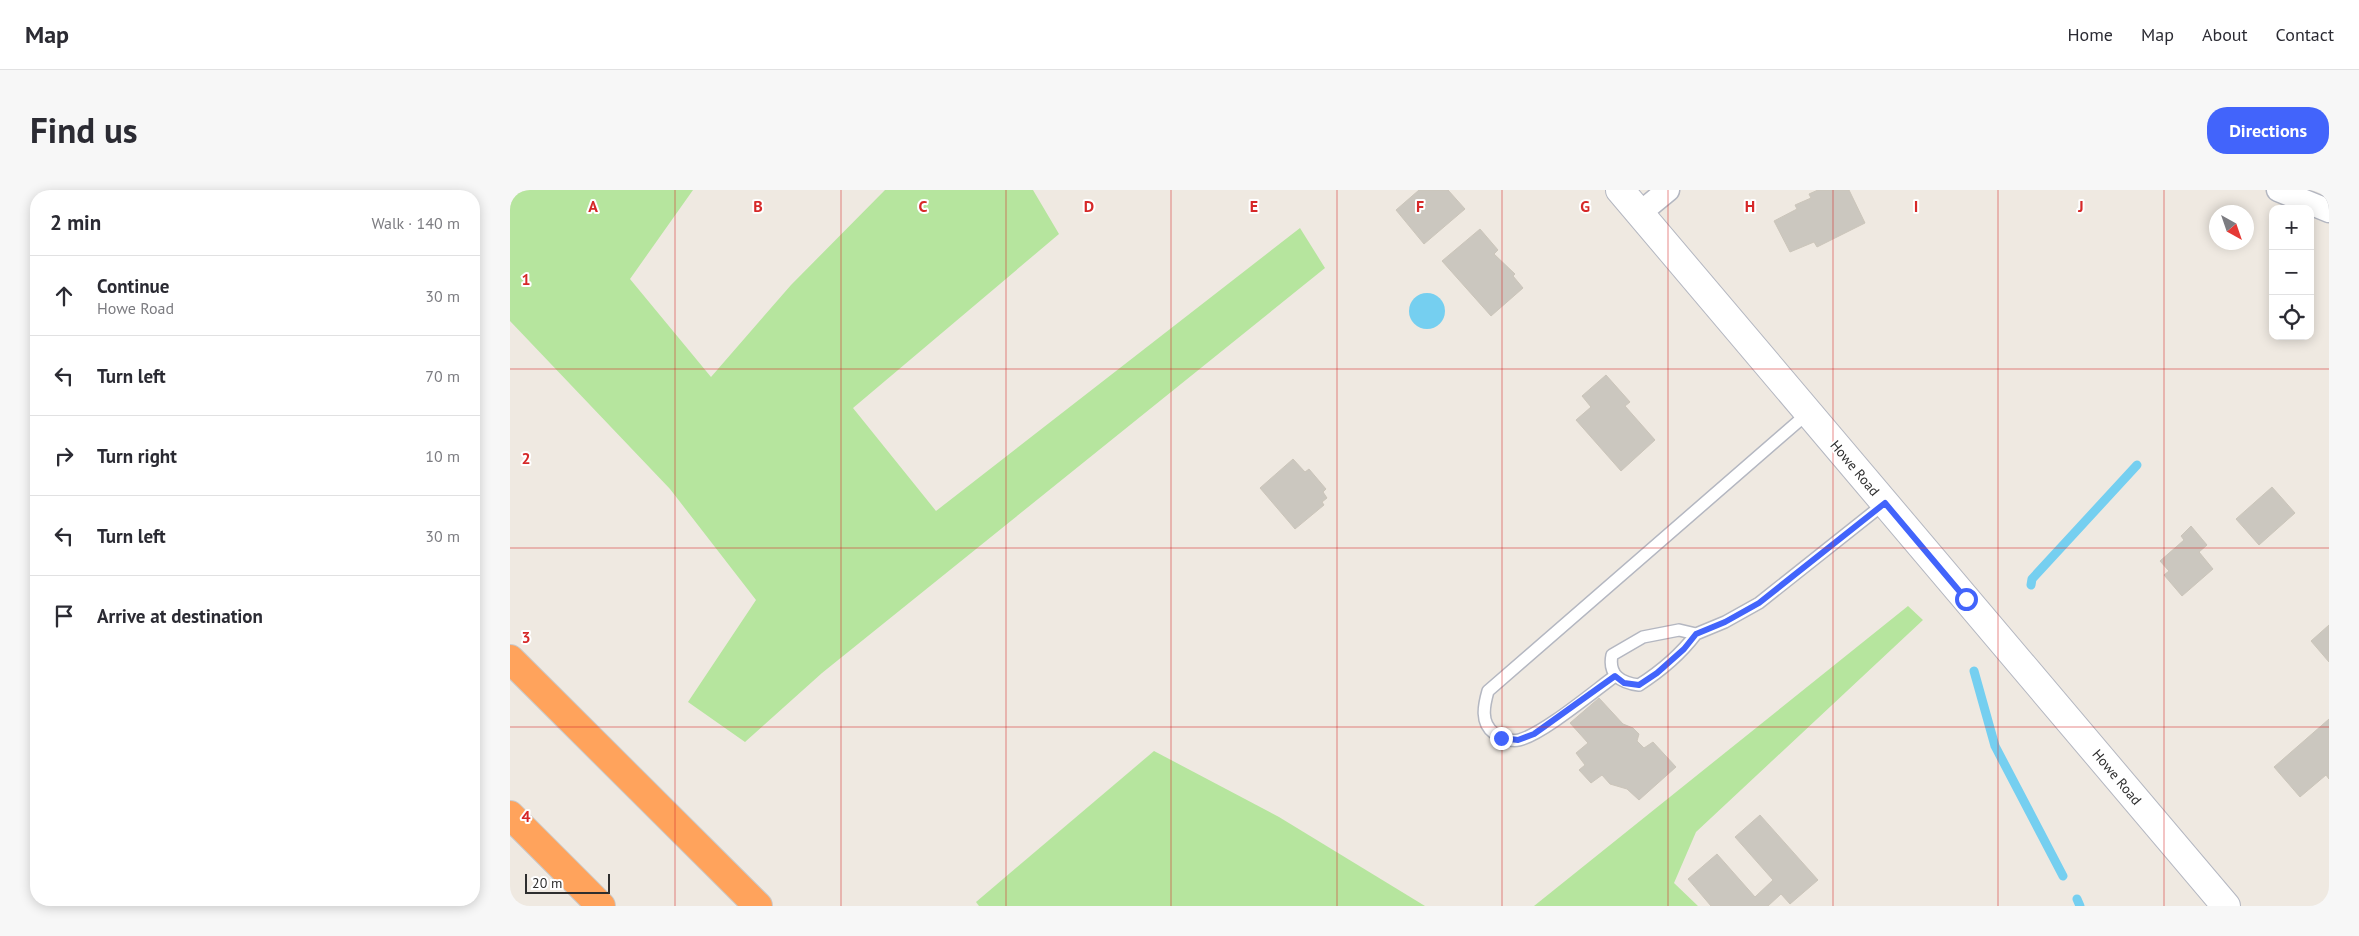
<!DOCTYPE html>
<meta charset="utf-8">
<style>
body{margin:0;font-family:"PT Sans",sans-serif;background:#f7f7f7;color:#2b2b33}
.controls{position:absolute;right:15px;top:15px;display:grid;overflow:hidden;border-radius:10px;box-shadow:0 2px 12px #0003}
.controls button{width:45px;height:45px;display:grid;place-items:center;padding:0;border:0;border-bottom:1px solid #e1e1e2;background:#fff;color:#2b2b33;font:25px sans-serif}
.compass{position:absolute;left:1699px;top:15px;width:45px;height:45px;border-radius:50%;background:#fff;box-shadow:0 2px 12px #0003;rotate:140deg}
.scale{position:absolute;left:15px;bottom:12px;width:85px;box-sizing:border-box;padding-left:5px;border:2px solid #2e2e2e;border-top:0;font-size:14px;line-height:18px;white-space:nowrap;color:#2e2e2e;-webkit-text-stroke:4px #fff;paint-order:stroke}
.stop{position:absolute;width:15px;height:15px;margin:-11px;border:4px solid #4264fb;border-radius:50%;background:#fff}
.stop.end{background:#4264fb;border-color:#fff;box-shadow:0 1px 5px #0008}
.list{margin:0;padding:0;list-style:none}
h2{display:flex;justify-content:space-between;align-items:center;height:65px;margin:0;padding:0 20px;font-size:21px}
h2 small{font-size:16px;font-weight:400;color:#7c7c81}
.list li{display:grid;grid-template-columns:32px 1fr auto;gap:15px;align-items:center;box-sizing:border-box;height:80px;padding:0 20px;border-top:1px solid #e1e1e2}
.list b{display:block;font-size:19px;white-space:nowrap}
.list p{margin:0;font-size:16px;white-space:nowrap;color:#7c7c81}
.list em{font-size:16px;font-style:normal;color:#7c7c81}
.icon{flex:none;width:28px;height:28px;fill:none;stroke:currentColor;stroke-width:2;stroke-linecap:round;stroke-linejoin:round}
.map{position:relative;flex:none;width:1819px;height:716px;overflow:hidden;border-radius:20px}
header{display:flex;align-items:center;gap:30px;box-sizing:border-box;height:70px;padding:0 25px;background:#fff;border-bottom:1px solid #e1e1e2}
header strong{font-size:24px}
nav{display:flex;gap:28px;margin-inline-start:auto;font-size:18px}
.intro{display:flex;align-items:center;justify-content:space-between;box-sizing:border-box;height:120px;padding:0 30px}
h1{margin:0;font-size:35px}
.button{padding:12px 22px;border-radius:20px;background:#4264fb;color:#fff;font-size:18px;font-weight:700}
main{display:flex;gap:30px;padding:0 30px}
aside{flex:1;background:#fff;border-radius:20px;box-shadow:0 2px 12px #0003}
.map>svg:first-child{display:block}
.green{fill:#b6e59e}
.water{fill:#75cff0}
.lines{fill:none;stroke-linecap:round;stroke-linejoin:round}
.stream{stroke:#75cff0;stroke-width:9}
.building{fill:#cbc7bf;stroke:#cbc5ba}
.service-casing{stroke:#b4b7c1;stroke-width:14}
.minor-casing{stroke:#b4b7c1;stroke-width:25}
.tertiary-casing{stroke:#b4b7c1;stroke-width:30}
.motorway-casing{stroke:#c9c9c9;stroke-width:30}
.service{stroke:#fff;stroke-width:11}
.minor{stroke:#fff;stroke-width:22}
.tertiary{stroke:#fff;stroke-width:28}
.motorway{stroke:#ffa35c;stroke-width:28}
.route{stroke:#4264fb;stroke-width:6}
.grid{fill:none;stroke:#d62828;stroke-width:1;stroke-opacity:0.55}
.labels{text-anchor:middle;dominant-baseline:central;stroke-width:4;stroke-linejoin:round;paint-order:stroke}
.street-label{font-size:14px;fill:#2e2e2e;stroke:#fff}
.grid-label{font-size:16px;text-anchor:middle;font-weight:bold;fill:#d62828;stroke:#fff;stroke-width:4;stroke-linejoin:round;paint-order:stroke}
</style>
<header>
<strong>Map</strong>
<nav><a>Home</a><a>Map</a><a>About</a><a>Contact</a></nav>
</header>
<div class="intro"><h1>Find us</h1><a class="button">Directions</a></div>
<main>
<aside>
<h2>2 min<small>Walk · 140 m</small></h2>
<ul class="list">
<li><svg class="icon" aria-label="ahead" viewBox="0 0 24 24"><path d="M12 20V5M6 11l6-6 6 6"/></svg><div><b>Continue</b><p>Howe Road</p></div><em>30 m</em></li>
<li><svg class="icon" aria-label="left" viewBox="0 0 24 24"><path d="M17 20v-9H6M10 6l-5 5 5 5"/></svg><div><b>Turn left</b></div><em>70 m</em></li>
<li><svg class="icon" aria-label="right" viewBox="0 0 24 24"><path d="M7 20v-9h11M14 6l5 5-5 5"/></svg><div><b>Turn right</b></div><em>10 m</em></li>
<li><svg class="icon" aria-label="left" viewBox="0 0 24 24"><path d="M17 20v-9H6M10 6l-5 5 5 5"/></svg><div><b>Turn left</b></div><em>30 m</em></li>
<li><svg class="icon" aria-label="arrive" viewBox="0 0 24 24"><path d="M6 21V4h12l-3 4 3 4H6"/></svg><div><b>Arrive at destination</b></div></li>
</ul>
</aside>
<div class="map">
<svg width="1819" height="716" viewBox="0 0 1819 716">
<rect width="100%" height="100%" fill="#efe9e1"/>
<g class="green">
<polygon points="0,0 183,0 120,89 201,187 281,95 375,0 523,0 549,44 343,218 426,321 790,38 815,78 312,483 235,552 178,512 246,410 160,299 0,131"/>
<polygon points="1398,416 1413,430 1186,642 1164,693 1188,716 1024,716"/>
<polygon points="644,561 769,627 915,716 469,716 466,712"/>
</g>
<circle class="water" cx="917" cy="121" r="18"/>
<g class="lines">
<g class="stream">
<polyline points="1521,395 1522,389 1627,275"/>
<polyline points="1464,481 1485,556 1553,686"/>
<polyline points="1567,709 1570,716"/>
</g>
</g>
<g class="building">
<polygon points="909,0 938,0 955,19 914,54 886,20"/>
<polygon points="1308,0 1339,0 1355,33 1307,57 1304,52 1280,62 1264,31 1287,19 1285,15 1301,8 1299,4"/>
<polygon points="970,39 988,60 984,64 1005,84 1003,86 1013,98 981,126 932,71"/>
<polygon points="1096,185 1120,212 1115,216 1145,250 1111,281 1066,230 1081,217 1072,206"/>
<polygon points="783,269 795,282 799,279 816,299 813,302 817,308 812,312 814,315 785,339 750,298"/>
<polygon points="1762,297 1785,323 1749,355 1726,329"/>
<polygon points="1681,336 1697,355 1689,362 1703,379 1672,406 1654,385 1659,381 1650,371 1674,350 1671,346"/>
<polygon points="1819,435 1819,472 1801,451"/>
<polygon points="1089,508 1113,534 1123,538 1129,544 1127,551 1134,558 1143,552 1166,577 1129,610 1117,599 1100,594 1092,585 1081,593 1069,580 1075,575 1066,563 1078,553 1060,533"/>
<polygon points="1819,529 1819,589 1816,585 1790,607 1764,577"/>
<polygon points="1250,625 1308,690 1280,714 1271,704 1258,716 1201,716 1178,689 1207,664 1245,707 1263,690 1225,647"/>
</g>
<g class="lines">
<defs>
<g id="service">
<path d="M1186 444C1170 465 1151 481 1129 495 1111 493 1098 485 1102 465L1133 447 1169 440 1186 444 1215 432 1249 413 1375 313"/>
<path d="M1105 486C1083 502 1033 544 1009 550 1001 552 991 548 984 543 970 533 974 515 978 501L1298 223"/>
</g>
<g id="minor">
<polyline points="1768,0 1819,21"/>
<polyline points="1130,23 1158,0"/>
</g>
<polyline id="tertiary" points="1110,0 1716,716"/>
<g id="motorway">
<polyline points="0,469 248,716"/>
<polyline points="0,625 91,716"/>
</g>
</defs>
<use href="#service" class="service-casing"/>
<use href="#minor" class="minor-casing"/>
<use href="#tertiary" class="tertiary-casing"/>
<use href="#motorway" class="motorway-casing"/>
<use href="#service" class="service"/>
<use href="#minor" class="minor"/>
<use href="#tertiary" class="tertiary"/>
<use href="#motorway" class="motorway"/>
</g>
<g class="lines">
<polyline class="route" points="991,548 1008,550 1024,544 1105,486 1114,493 1129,495 1147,483 1174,459 1186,444 1215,432 1249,413 1375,313 1456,409"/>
</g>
<path class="grid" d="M165 0V716M331 0V716M496 0V716M661 0V716M827 0V716M992 0V716M1158 0V716M1323 0V716M1488 0V716M1654 0V716M0 179H1819M0 358H1819M0 537H1819"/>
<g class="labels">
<g class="street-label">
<text transform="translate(1345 278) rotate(50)">Howe Road</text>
<text transform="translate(1607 587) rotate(50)">Howe Road</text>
</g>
</g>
<g class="grid-label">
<text x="83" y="22">A</text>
<text x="248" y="22">B</text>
<text x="413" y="22">C</text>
<text x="579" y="22">D</text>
<text x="744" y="22">E</text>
<text x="910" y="22">F</text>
<text x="1075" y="22">G</text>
<text x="1240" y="22">H</text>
<text x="1406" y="22">I</text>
<text x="1571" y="22">J</text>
<text x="16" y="95">1</text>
<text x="16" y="274">2</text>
<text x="16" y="453">3</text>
<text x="16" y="632">4</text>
</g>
</svg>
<div class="controls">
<button>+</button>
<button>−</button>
<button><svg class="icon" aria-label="locate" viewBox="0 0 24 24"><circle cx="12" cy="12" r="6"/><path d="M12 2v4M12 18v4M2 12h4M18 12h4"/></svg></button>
</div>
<svg class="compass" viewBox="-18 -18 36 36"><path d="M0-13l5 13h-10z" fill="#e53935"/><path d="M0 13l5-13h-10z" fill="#7c7c81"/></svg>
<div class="scale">20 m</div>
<div class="stop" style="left:1456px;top:409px"></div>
<div class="stop end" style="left:991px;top:548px"></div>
</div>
</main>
